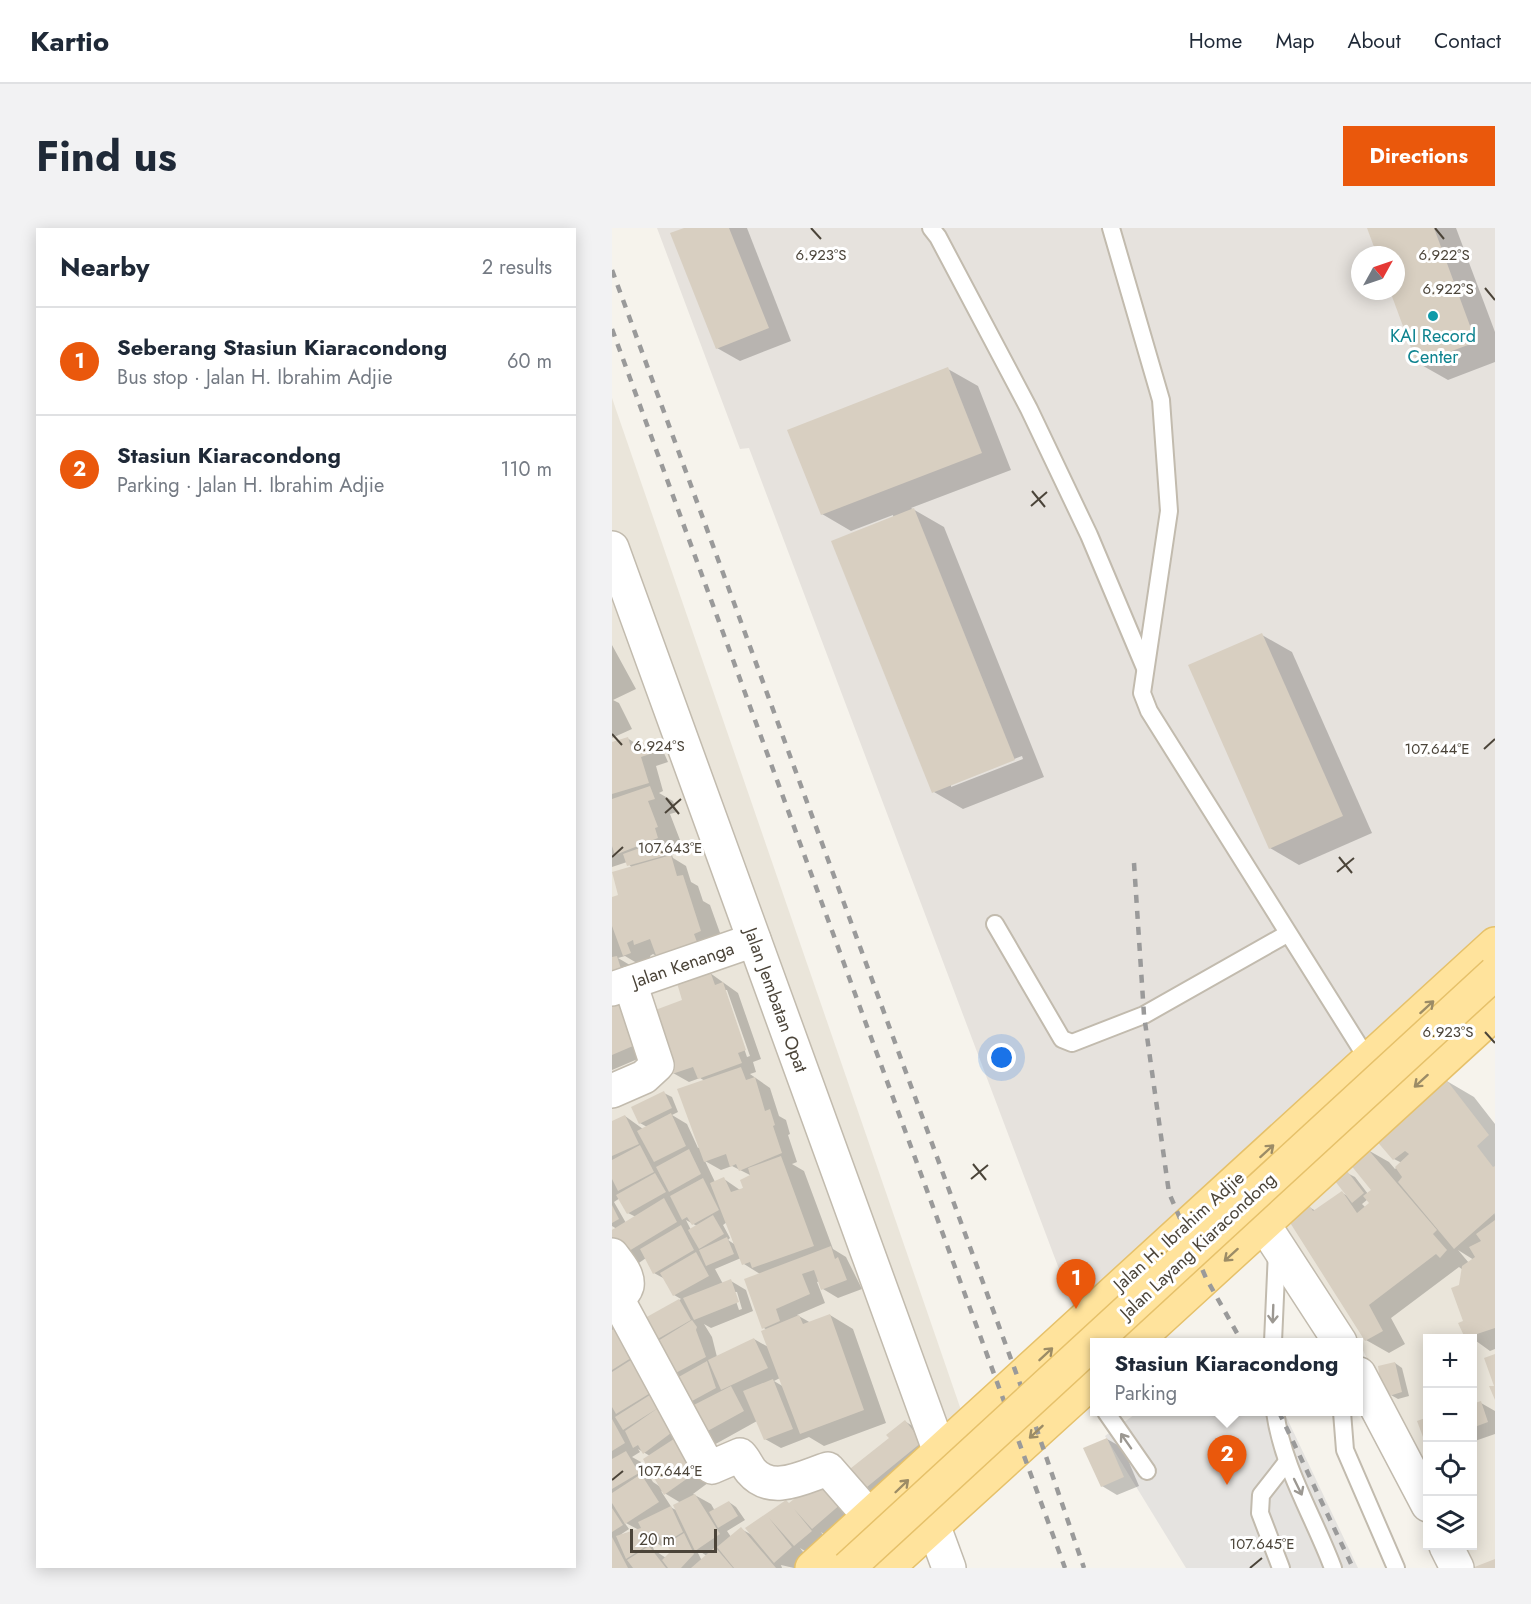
<!DOCTYPE html>
<meta charset="utf-8">
<style>
body{margin:0;font-family:Jost,sans-serif;background:#f2f2f3;color:#1f2937}
.controls{position:absolute;right:18px;bottom:18px;display:grid;overflow:hidden;border-radius:0px;box-shadow:0 3px 15px #0003}
.controls button{width:54px;height:54px;display:grid;place-items:center;padding:0;border:0;border-bottom:2px solid #e0e1e3;background:#fff;color:#1f2937;font:30px sans-serif}
.compass{position:absolute;left:739px;top:18px;width:54px;height:54px;border-radius:50%;background:#fff;box-shadow:0 3px 15px #0003;rotate:50deg}
.scale{position:absolute;left:18px;bottom:15px;width:87px;box-sizing:border-box;padding-left:6px;border:3px solid #4b4439;border-top:0;font-size:16px;line-height:21px;white-space:nowrap;color:#4b4439;-webkit-text-stroke:4px #fff;paint-order:stroke}
.you{position:absolute;left:390px;top:830px;width:21px;height:21px;margin:-15px;border:4px solid #fff;border-radius:50%;background:#1a73e8;box-shadow:0 0 0 9px #1a73e833}
.badge{display:grid;place-items:center;width:39px;height:39px;border-radius:50%;background:#ea580c;color:#fff;font-size:20px;font-weight:700}
.pin{position:absolute;translate:-50% -50px;filter:drop-shadow(0 2px 3px #0008)}
.pin::after{content:'';position:absolute;top:32px;width:21px;height:18px;background:inherit;clip-path:polygon(0 0,100% 0,50% 100%)}
.popup{position:absolute;left:478px;top:1110px;width:273px;height:78px;box-sizing:border-box;display:grid;place-content:center;border-radius:0px;background:#fff;filter:drop-shadow(0 2px 4px #0005);font-size:20px;white-space:nowrap;color:#747a83}
.popup b{font-size:22px;color:#1f2937}
.popup::after{content:'';position:absolute;left:50%;top:100%;margin-left:-12px;border:12px solid transparent;border-top-color:#fff}
.list{margin:0;padding:0;list-style:none}
h2{display:flex;justify-content:space-between;align-items:center;height:78px;margin:0;padding:0 24px;font-size:26px}
h2 small{font-size:20px;font-weight:400;color:#747a83}
.list li{display:grid;grid-template-columns:39px 1fr auto;gap:18px;align-items:center;box-sizing:border-box;height:108px;padding:0 24px;border-top:2px solid #e0e1e3}
.list b{display:block;font-size:22px;white-space:nowrap}
.list p{margin:0;font-size:20px;white-space:nowrap;color:#747a83}
.list em{font-size:20px;font-style:normal;color:#747a83}
.icon{flex:none;width:33px;height:33px;fill:none;stroke:currentColor;stroke-width:2;stroke-linecap:round;stroke-linejoin:round}
.map{position:relative;flex:none;width:883px;height:1340px;overflow:hidden;border-radius:0px}
header{display:flex;align-items:center;gap:36px;box-sizing:border-box;height:84px;padding:0 30px;background:#fff;border-bottom:2px solid #e0e1e3}
header strong{font-size:28px}
nav{display:flex;gap:33px;margin-inline-start:auto;font-size:21px}
.intro{display:flex;align-items:center;justify-content:space-between;box-sizing:border-box;height:144px;padding:0 36px}
h1{margin:0;font-size:42px}
.button{padding:15px 27px;border-radius:0px;background:#ea580c;color:#fff;font-size:21px;font-weight:700}
main{display:flex;gap:36px;padding:0 36px}
aside{flex:1;background:#fff;border-radius:0px;box-shadow:0 3px 15px #0003}
.map>svg:first-child{display:block}
.residential{fill:#eae5da}
.industrial{fill:#e6e2dd;fill-rule:evenodd}
.parking{fill:#e5e3e0}
.shadow{fill:#0003;fill-rule:evenodd}
.building{fill:#d8cfc1}
.lines{fill:none;stroke-linecap:round;stroke-linejoin:round}
.lane-casing{stroke:#c2bbae;stroke-width:20}
.street-casing{stroke:#c2bbae;stroke-width:36}
.primary-casing{stroke:#e6c16a;stroke-width:36}
.lane{stroke:#fff;stroke-width:16}
.street{stroke:#fff;stroke-width:33}
.primary{stroke:#ffe39c;stroke-width:33}
.rail{stroke:#9a9a9a;stroke-width:4.5;stroke-dasharray:8 8;stroke-linecap:butt}
.primary-bridge-casing{stroke:#e6c16a;stroke-width:36;stroke-linecap:butt}
.primary-bridge{stroke:#ffe39c;stroke-width:33}
.oneway{stroke:#9c8c66}
.oneway2{stroke:#9c9892}
.ticks{fill:none;stroke:#4b4439;stroke-width:2}
.culture-dot{fill:#0f9aa8;stroke:#fff;stroke-width:2}
.labels{text-anchor:middle;dominant-baseline:central;stroke-width:6;stroke-linejoin:round;paint-order:stroke}
.culture-label{font-size:18px;fill:#0d838f;stroke:#fff}
.street-label{font-size:18px;fill:#4b4439;stroke:#fff}
.ticks-label{font-size:15px;text-anchor:middle;fill:#4b4439;stroke:#fff;stroke-width:6;stroke-linejoin:round;paint-order:stroke}
</style>
<header>
<strong>Kartio</strong>
<nav><a>Home</a><a>Map</a><a>About</a><a>Contact</a></nav>
</header>
<div class="intro"><h1>Find us</h1><a class="button">Directions</a></div>
<main>
<aside>
<h2>Nearby<small>2 results</small></h2>
<ul class="list">
<li><span class="badge">1</span><div><b>Seberang Stasiun Kiaracondong</b><p>Bus stop · Jalan H. Ibrahim Adjie</p></div><em>60 m</em></li>
<li><span class="badge">2</span><div><b>Stasiun Kiaracondong</b><p>Parking · Jalan H. Ibrahim Adjie</p></div><em>110 m</em></li>
</ul>
</aside>
<div class="map">
<svg width="883" height="1340" viewBox="0 0 883 1340">
<rect width="100%" height="100%" fill="#f6f3ec"/>
<g class="residential">
<polygon points="0,170 359,1211 218,1340 0,1340"/>
<polygon points="828,850 883,988 883,1340 847,1340 839,1318 860,1318 860,1110 816,1110 815,1255 747,1114 665,1001"/>
</g>
<path class="industrial" d="M45 0H883V706L461 1078 137 220 128 221ZM748 27H784V63H748Z"/>
<polygon class="parking" points="526,1184 672,1184 746,1340 574,1340 493,1208"/>
<g class="shadow">
<polygon points="76,0 135,0 179,113 128,133 105,120"/>
<polygon points="756,0 844,0 883,104 883,134 836,152 806,135 780,63 784,63 784,27 766,27"/>
<path d="M336 141 366 158 399 242 299 280 332 299 432 549 351 581 322 564 281 287 239 303 210 286ZM410 528 411 531 339 559V556Z"/>
<polygon points="650,407 680,424 760,605 687,637 658,620"/>
<polygon points="0,417 24,461 1,472 7,475 20,501 0,510"/>
<polygon points="15,510 28,518 37,516 52,525 56,534 44,538 51,563 47,565 61,573 65,584 58,586 68,612 65,613 69,623 60,627 61,630 74,638 79,654 86,658 91,673 98,677 112,716 69,742 41,726 38,728 42,738 35,741 13,728 6,730 28,743 0,770 0,670 8,668 20,640 15,634 0,639 0,515"/>
<path d="M98 745 126 765 149 831 141 834 144 844 138 846 158 860 167 888 174 892 178 906 176 907 185 934 180 936 192 943 221 1021 234 1029 250 1061 226 1070 211 1061 208 1053 205 1054 213 1075 185 1087 199 1095 218 1087 241 1101 274 1195 212 1218 197 1209 169 1220 153 1211 145 1193 100 1218 104 1249 81 1266 99 1276 103 1283 117 1274 124 1279 133 1292 115 1303 119 1309 129 1301 140 1307 136 1301 179 1276 242 1262 294 1194 309 1203 325 1224 216 1309 209 1304 214 1312 198 1326 188 1320 195 1329 182 1340 169 1337 170 1340H0V1074L26 1096 69 1071 62 1067 53 1051 42 1045 34 1030 24 1037 0 1014V1002L5 1001 0 998V894L13 888 31 901 35 899 28 895 52 865 60 869 66 884 60 887 75 896 86 920 88 919 93 853 88 850 77 854 61 845 72 773ZM112 762H115L138 828 135 829ZM93 933 109 942 120 938 140 948 132 960 128 962 112 951 103 954ZM8 970 16 985 24 989 14 995 2 974ZM74 992 85 998 79 1002ZM115 994 122 1016 116 1012 118 1010 111 997ZM129 1030 132 1036 148 1046 152 1100 155 1102 158 1120 142 1111 105 1129 100 1109 92 1096 99 1100 141 1083 134 1062 119 1053 111 1056 103 1041ZM121 1064H125L130 1081 127 1082ZM168 1150 172 1159 162 1153ZM26 1221 38 1228 50 1260 41 1254 29 1234 20 1229 28 1224ZM49 1263 69 1275 66 1283 60 1280ZM12 1294 27 1302 8 1307 17 1301ZM38 1311 51 1319 55 1317 61 1323 54 1330 42 1322ZM84 1321 95 1328 90 1333Z"/>
<polygon points="0,777 42,824 0,842"/>
<path d="M833 852 862 869 883 896V1121L878 1123 860 1110H855L848 1096 853 1094 848 1058 851 1042 847 1039 779 1090 793 1116 777 1125 754 1112 697 979 704 983 730 965 738 969 735 945 743 949 756 966 761 962 754 921 777 934 783 941 790 935 782 931ZM756 971 759 975 754 980 750 976ZM846 1022 862 1032 857 1035Z"/>
<polygon points="783,1135 790,1140 797,1168 786,1171 770,1162"/>
<polygon points="869,1175 883,1183 883,1206 860,1214 860,1178"/>
<polygon points="495,1211 511,1220 527,1258 505,1267 490,1258"/>
</g>
<g class="building">
<polygon points="72,0 117,0 157,100 104,121 58,5"/>
<polygon points="755,0 822,0 864,114 805,136 778,63 784,63 784,27 765,27"/>
<polygon points="336,139 370,225 209,287 175,202"/>
<polygon points="302,280 403,532 320,565 219,313"/>
<polygon points="650,405 731,588 657,621 576,437"/>
<polygon points="16,509 19,519 37,514 41,525 29,529 37,555 0,566 0,514"/>
<polygon points="38,558 43,571 36,573 46,599 43,600 46,610 3,627 0,618 0,571"/>
<polygon points="50,612 55,627 15,638 11,626"/>
<polygon points="59,627 65,648 71,647 89,703 82,706 85,714 45,730 38,711 22,717 21,712 15,715 19,725 11,728 0,698 0,669 6,667 0,644"/>
<polygon points="5,728 10,744 0,748 0,729"/>
<polygon points="98,743 103,757 111,754 134,822 126,825 130,835 86,851 81,839 60,846 38,784 70,772 65,755"/>
<polygon points="18,769 28,815 0,827 0,776"/>
<polygon points="129,839 134,852 143,849 153,883 158,881 163,897 161,898 170,925 127,943 124,936 118,939 114,926 92,934 65,861"/>
<polygon points="833,850 877,907 865,918 881,939 883,938 883,985 842,1021 786,954 790,949 783,939 797,926 793,923 781,932 763,911"/>
<polygon points="52,863 60,880 27,896 19,879"/>
<polygon points="59,885 74,918 42,934 25,903"/>
<polygon points="13,887 27,916 0,928 0,893"/>
<polygon points="28,917 42,944 6,963 0,951 0,932"/>
<polygon points="754,919 825,1002 821,1006 835,1022 828,1030 824,1026 757,1077 771,1103 753,1113 677,993 697,977 701,983 730,963 745,985 757,975 751,968 759,962 738,936"/>
<polygon points="77,921 89,946 57,964 44,939"/>
<polygon points="169,928 202,1018 140,1040 138,1034 130,1037 98,955 112,949 119,964 131,960 128,952 138,947 136,940"/>
<polygon points="735,943 752,965 740,975 723,953"/>
<polygon points="43,945 54,964 15,986 4,967"/>
<polygon points="91,950 107,982 80,997 75,989 70,992 58,968"/>
<polygon points="52,970 65,994 7,1029 0,1017 0,1002"/>
<polygon points="0,977 7,991 0,995"/>
<polygon points="101,987 112,1006 87,1021 76,1002"/>
<polygon points="883,992 883,1100 853,1110 846,1095 851,1093 839,1060 847,1057 850,1038 863,1029 857,1019 869,1013 864,1006"/>
<polygon points="69,997 82,1022 41,1046 28,1021"/>
<polygon points="115,1009 122,1026 94,1038 87,1022"/>
<polygon points="219,1018 223,1031 226,1029 235,1052 209,1062 202,1042 190,1046 198,1066 164,1081 168,1093 150,1101 132,1051"/>
<polygon points="84,1024 97,1048 61,1068 48,1045"/>
<polygon points="119,1051 127,1074 82,1092 71,1070"/>
<polygon points="67,1071 79,1092 37,1116 24,1095"/>
<polygon points="218,1086 252,1182 188,1206 149,1103 187,1087 191,1096"/>
<polygon points="80,1092 85,1099 84,1102 94,1129 58,1148 41,1116"/>
<polygon points="11,1096 27,1125 0,1142 0,1102"/>
<polygon points="142,1110 156,1140 109,1162 96,1132"/>
<polygon points="883,1126 883,1172 877,1158 882,1158 872,1130"/>
<polygon points="22,1130 40,1164 4,1186 0,1179 0,1144"/>
<polygon points="95,1133 104,1160 69,1179 56,1155"/>
<polygon points="783,1134 790,1164 777,1168 776,1162 769,1163 764,1146 767,1145 766,1138"/>
<polygon points="161,1151 181,1201 152,1212 131,1163"/>
<polygon points="119,1158 132,1183 83,1210 72,1182"/>
<polygon points="41,1165 67,1199 31,1226 26,1217 21,1220 13,1203 46,1180 11,1202 3,1189"/>
<polygon points="869,1173 876,1194 860,1200 860,1176"/>
<polygon points="816,1189 816,1216 814,1217 805,1193"/>
<polygon points="0,1191 13,1215 0,1223"/>
<polygon points="293,1192 310,1214 244,1268 229,1248 277,1210 274,1207"/>
<polygon points="71,1205 90,1240 52,1267 31,1231"/>
<polygon points="495,1210 512,1249 489,1259 471,1220"/>
<polygon points="14,1223 27,1245 0,1261 0,1231"/>
<polygon points="29,1246 47,1274 13,1296 0,1275 0,1265"/>
<polygon points="210,1249 237,1269 200,1301 182,1281 200,1303 182,1318 157,1290 180,1319 162,1335 133,1300 174,1272 177,1275"/>
<polygon points="83,1266 108,1306 83,1323 61,1277"/>
<polygon points="117,1273 126,1288 106,1300 97,1284"/>
<polygon points="59,1278 71,1304 51,1316 46,1306 33,1311 36,1317 14,1331 4,1308 29,1300 26,1294"/>
<polygon points="0,1280 11,1297 0,1304"/>
<polygon points="129,1299 164,1340 122,1340 105,1319"/>
<polygon points="72,1305 82,1326 69,1340 56,1340 50,1332 59,1323 54,1316"/>
<polygon points="0,1309 16,1340 0,1340"/>
<polygon points="37,1318 54,1340 21,1340 15,1332"/>
<polygon points="103,1319 121,1340 79,1340"/>
<polygon points="883,1331 883,1340 860,1340"/>
</g>
<g class="lines">
<defs>
<g id="lane">
<polyline points="319,0 326,9 417,181 477,307 533,440"/>
<polyline points="499,0 549,172 557,283 530,465 537,483 756,832"/>
<polyline points="383,696 450,811 460,815 532,787 675,706"/>
<polyline points="661,1114 665,1023"/>
<polyline points="494,1184 535,1243"/>
<path d="M663 1184C671 1240 701 1287 721 1340"/>
<polyline points="730,1184 733,1222 784,1340"/>
<polyline points="669,1340 648,1285 649,1267 674,1235"/>
</g>
<g id="street">
<polyline points="0,320 328,1224"/>
<polyline points="0,761 142,712"/>
<polyline points="0,863 32,849 45,837 18,755"/>
<polyline points="652,997 728,1114"/>
<path d="M0 1027C6 1035 17 1047 15 1058 13 1066 6 1067 8 1076L94 1235 100 1239 128 1227C133 1232 135 1238 139 1243 160 1268 193 1248 216 1241L258 1289"/>
<polyline points="747,1146 816,1277"/>
<polyline points="322,1299 337,1340"/>
<polyline points="834,1318 845,1340"/>
</g>
<g id="primary">
<polyline points="523,1114 883,785"/>
<polyline points="200,1340 883,716"/>
<polyline points="275,1340 483,1151"/>
</g>
</defs>
<use href="#lane" class="lane-casing"/>
<use href="#street" class="street-casing"/>
<use href="#primary" class="primary-casing"/>
<use href="#lane" class="lane"/>
<use href="#street" class="street"/>
<use href="#primary" class="primary"/>
<g class="rail">
<polyline points="0,42 425,1202 472,1340"/>
<polyline points="0,101 453,1340"/>
<polyline points="522,635 532,787 557,965 594,1050 630,1114"/>
<polyline points="667,1184 741,1340"/>
</g>
<defs>
<polyline id="primary-bridge" points="236,1340 883,745"/>
</defs>
<use href="#primary-bridge" class="primary-bridge-casing"/>
<use href="#primary-bridge" class="primary-bridge"/>
</g>
<defs><path id="oneway-shaft" d="M-6 0H5M1.5-3L5.5 0L1.5 3" fill="none" stroke-width="1.6" stroke-linecap="round" stroke-linejoin="round" transform="scale(1.5)"/></defs>
<g class="oneway">
<use href="#oneway-shaft" transform="translate(815 779) rotate(-42)"/>
<use href="#oneway-shaft" transform="translate(809 853) rotate(138)"/>
<use href="#oneway-shaft" transform="translate(655 923) rotate(-42)"/>
<use href="#oneway-shaft" transform="translate(619 1027) rotate(138)"/>
<use href="#oneway-shaft" transform="translate(434 1126) rotate(-43)"/>
<use href="#oneway-shaft" transform="translate(424 1204) rotate(137)"/>
<use href="#oneway-shaft" transform="translate(290 1258) rotate(-44)"/>
</g>
<g class="oneway2">
<use href="#oneway-shaft" transform="translate(661 1086) rotate(92)"/>
<use href="#oneway-shaft" transform="translate(514 1213) rotate(-125)"/>
<use href="#oneway-shaft" transform="translate(686 1259) rotate(64)"/>
</g>
<path class="ticks" d="M199 0 209 11M823 0 832 11M873 60 883 72M420 263 433 279M419 278 435 264M0 506 10 517M872 521 883 511M54 570 67 586M53 585 69 571M0 629 11 619M727 629 740 645M725 644 742 630M873 804 883 815M361 936 374 952M359 951 376 937M0 1252 11 1243M638 1340 650 1330"/>
<circle class="culture-dot" cx="821" cy="88" r="6"/>
<g class="labels">
<g class="culture-label">
<text x="821" y="108">KAI Record<tspan x="821" dy="21">Center</tspan></text>
</g>
<g class="street-label">
<text transform="translate(71 737) rotate(-19)">Jalan Kenanga</text>
<text transform="translate(164 772) rotate(70)">Jalan Jembatan Opat</text>
<text transform="translate(567 1003) rotate(-42)">Jalan H. Ibrahim Adjie</text>
<text transform="translate(586 1018) rotate(-43)">Jalan Layang Kiaracondong</text>
</g>
</g>
<g class="ticks-label">
<text x="832" y="32">6.922°S</text>
<text x="209" y="32">6.923°S</text>
<text x="836" y="66">6.922°S</text>
<text x="47" y="523">6.924°S</text>
<text x="825" y="526">107.644°E</text>
<text x="58" y="625">107.643°E</text>
<text x="836" y="809">6.923°S</text>
<text x="58" y="1248">107.644°E</text>
<text x="650" y="1321">107.645°E</text>
</g>
</svg>
<div class="controls">
<button>+</button>
<button>−</button>
<button><svg class="icon" aria-label="locate" viewBox="0 0 24 24"><circle cx="12" cy="12" r="6"/><path d="M12 2v4M12 18v4M2 12h4M18 12h4"/></svg></button>
<button><svg class="icon" aria-label="layers" viewBox="0 0 24 24"><path d="M12 4l9 5-9 5-9-5zM3 14l9 5 9-5"/></svg></button>
</div>
<svg class="compass" viewBox="-18 -18 36 36"><path d="M0-13l5 13h-10z" fill="#e53935"/><path d="M0 13l5-13h-10z" fill="#747a83"/></svg>
<div class="scale">20 m</div>
<div class="you"></div>
<div class="pin badge" style="left:464px;top:1081px">1</div>
<div class="pin badge" style="left:615px;top:1257px">2</div>
<div class="popup"><b>Stasiun Kiaracondong</b>Parking</div>
</div>
</main>
